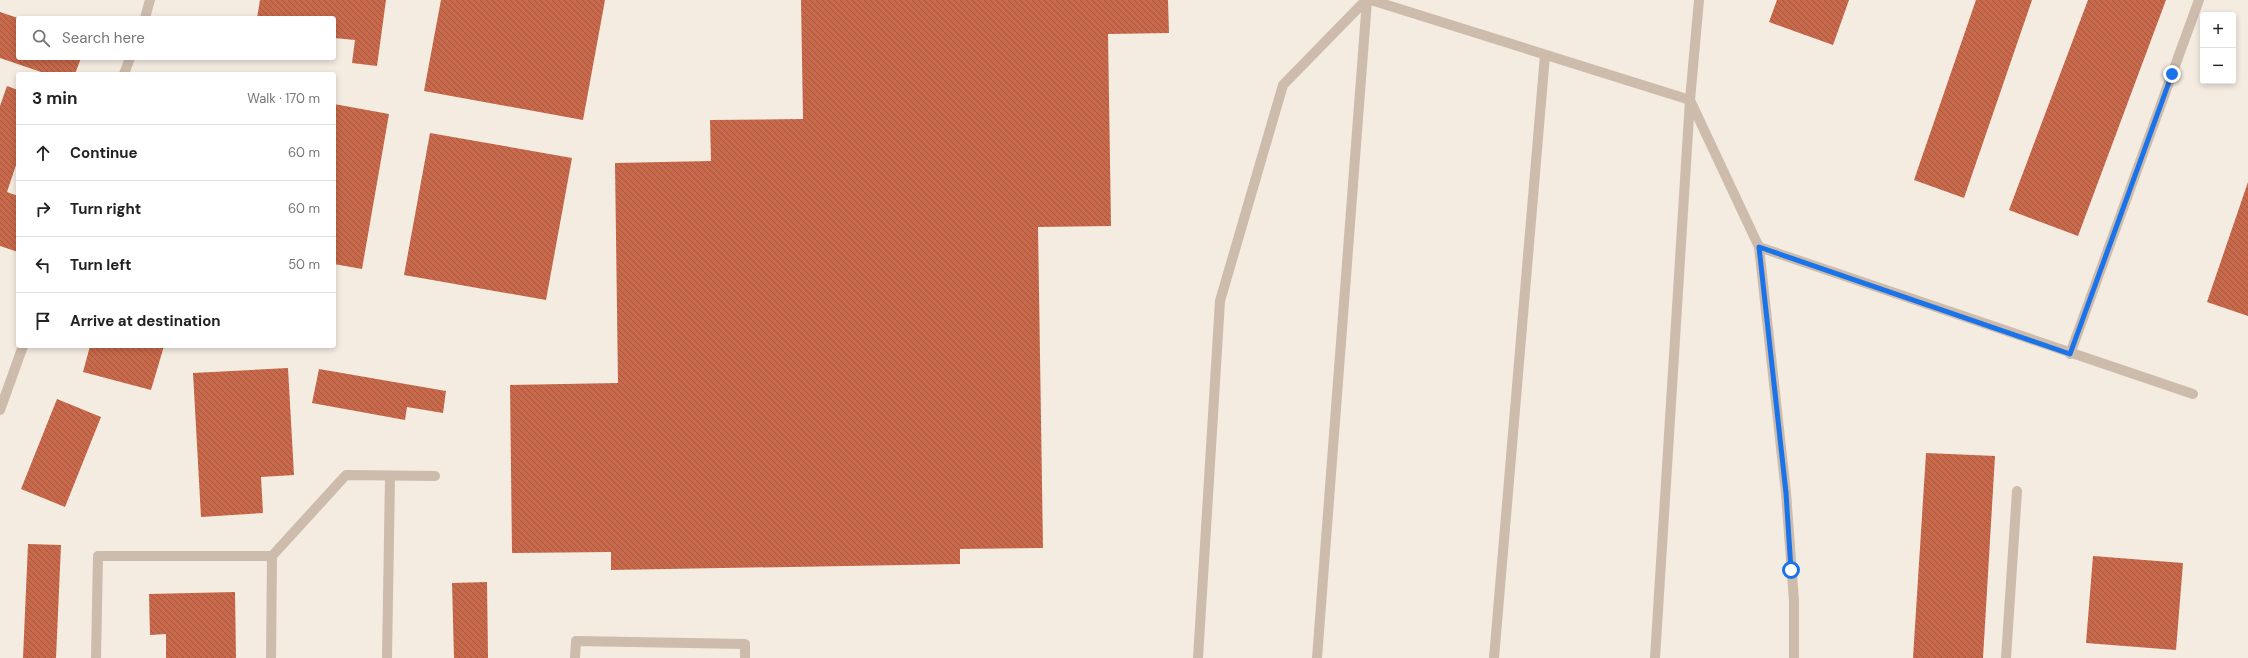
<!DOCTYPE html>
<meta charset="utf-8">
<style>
body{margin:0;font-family:"DM Sans",sans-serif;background:#f2f2f2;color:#222}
.controls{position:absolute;right:12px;top:12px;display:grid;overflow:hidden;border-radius:4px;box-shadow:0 2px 6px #0003}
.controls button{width:36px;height:36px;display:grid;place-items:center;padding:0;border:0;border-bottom:1px solid #e0e0e0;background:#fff;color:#222;font:20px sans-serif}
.stop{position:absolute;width:12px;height:12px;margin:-9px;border:3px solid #1a73e8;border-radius:50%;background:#fff}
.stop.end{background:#1a73e8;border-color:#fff;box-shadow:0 1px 4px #0008}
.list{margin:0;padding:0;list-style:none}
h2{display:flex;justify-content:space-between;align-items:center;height:52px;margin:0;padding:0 16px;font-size:17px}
h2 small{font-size:13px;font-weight:400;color:#767676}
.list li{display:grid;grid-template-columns:26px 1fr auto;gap:12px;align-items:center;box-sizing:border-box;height:56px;padding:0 16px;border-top:1px solid #e0e0e0}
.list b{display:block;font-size:15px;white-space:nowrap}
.list em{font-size:13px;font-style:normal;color:#767676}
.icon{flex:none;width:22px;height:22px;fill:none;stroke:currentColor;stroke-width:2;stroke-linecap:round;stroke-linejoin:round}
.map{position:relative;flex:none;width:2248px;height:658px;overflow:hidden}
.search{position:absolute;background:#fff;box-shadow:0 2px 6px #0003;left:16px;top:16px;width:320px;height:44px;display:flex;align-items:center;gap:10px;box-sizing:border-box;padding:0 14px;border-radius:4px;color:#767676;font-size:15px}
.panel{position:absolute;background:#fff;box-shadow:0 2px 6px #0003;left:16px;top:72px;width:320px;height:276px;border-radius:4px}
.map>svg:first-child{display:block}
.building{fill:url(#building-back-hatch)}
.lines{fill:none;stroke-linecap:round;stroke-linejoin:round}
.minor{stroke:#cdbbac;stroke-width:10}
.route{stroke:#1a73e8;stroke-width:5}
</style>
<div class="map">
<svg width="2248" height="658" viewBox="0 0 2248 658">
<defs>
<pattern id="building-back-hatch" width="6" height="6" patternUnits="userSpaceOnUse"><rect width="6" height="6" fill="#c8694b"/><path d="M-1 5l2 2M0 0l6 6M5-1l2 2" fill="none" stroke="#a4573f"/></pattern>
</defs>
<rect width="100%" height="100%" fill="#f4ebe1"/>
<g class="building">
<polygon points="260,0 386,0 377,66 352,63 355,40 334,38 334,18 257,18"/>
<polygon points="441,0 605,0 583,120 424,91"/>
<polygon points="801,0 1168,0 1169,33 1108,34 1111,226 1038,227 1043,548 960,549 960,564 611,570 611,552 512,553 510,385 618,383 615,163 711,161 710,120 803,119"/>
<polygon points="1777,0 1849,0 1833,45 1769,22"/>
<polygon points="1976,0 2032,0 1964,198 1914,180"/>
<polygon points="2088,0 2166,0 2078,236 2009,210"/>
<polygon points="0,12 18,18 18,58 81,58 75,74 47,74 0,58"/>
<polygon points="7,86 18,90 18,159 7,192 18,196 18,252 0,246 0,106"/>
<polygon points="334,104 389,114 362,269 334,264"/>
<polygon points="430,133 572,158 546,300 404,275"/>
<polygon points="2248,182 2248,316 2207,302"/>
<polygon points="90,346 164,346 151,390 83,372"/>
<polygon points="288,368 294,475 261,477 263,513 201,517 193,373"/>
<polygon points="319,369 446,391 443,413 407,407 405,420 312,403"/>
<polygon points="57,399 101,417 65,507 21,489"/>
<polygon points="1926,453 1995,456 1983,658 1913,658"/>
<polygon points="28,544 61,545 56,658 23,658"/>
<polygon points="2093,556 2183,563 2176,650 2086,643"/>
<polygon points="487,582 488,658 454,658 452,583"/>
<polygon points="235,592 236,658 166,658 166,634 150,635 149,594"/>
</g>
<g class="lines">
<g class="minor">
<polyline points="1371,0 1690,100 1759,247 1786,493 1794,601 1794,658"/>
<polyline points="145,18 150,0"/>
<polyline points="124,74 130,58"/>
<polyline points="1759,247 2193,394"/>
<polyline points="2070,354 2199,0"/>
<polyline points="0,410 23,346"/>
<polyline points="272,556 346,475 435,476"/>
<polyline points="96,658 98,556 272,556 271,658"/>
<polyline points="387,658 390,476"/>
<polyline points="575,658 576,641 745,644 745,658"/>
<polyline points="1198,658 1220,301 1283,85 1366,0"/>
<polyline points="1317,658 1367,0"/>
<polyline points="1494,658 1545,55"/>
<polyline points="1655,658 1690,100 1699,0"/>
<polyline points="2006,658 2017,491"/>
</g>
</g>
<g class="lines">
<polyline class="route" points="1791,570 1786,493 1759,247 2070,354 2172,74"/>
</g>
</svg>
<div class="controls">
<button>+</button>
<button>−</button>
</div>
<div class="stop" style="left:1791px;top:570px"></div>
<div class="stop end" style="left:2172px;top:74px"></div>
<div class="search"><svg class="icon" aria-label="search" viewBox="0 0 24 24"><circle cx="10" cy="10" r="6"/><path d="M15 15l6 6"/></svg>Search here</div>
<section class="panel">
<h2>3 min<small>Walk · 170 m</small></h2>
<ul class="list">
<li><svg class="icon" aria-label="ahead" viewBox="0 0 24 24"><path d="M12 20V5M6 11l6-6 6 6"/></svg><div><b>Continue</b></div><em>60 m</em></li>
<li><svg class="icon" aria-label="right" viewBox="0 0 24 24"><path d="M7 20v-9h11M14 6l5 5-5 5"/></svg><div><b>Turn right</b></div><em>60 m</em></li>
<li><svg class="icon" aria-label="left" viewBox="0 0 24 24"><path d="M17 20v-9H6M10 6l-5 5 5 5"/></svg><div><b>Turn left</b></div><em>50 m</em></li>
<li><svg class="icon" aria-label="arrive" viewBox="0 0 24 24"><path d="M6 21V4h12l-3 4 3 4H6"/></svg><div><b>Arrive at destination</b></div></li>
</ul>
</section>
</div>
